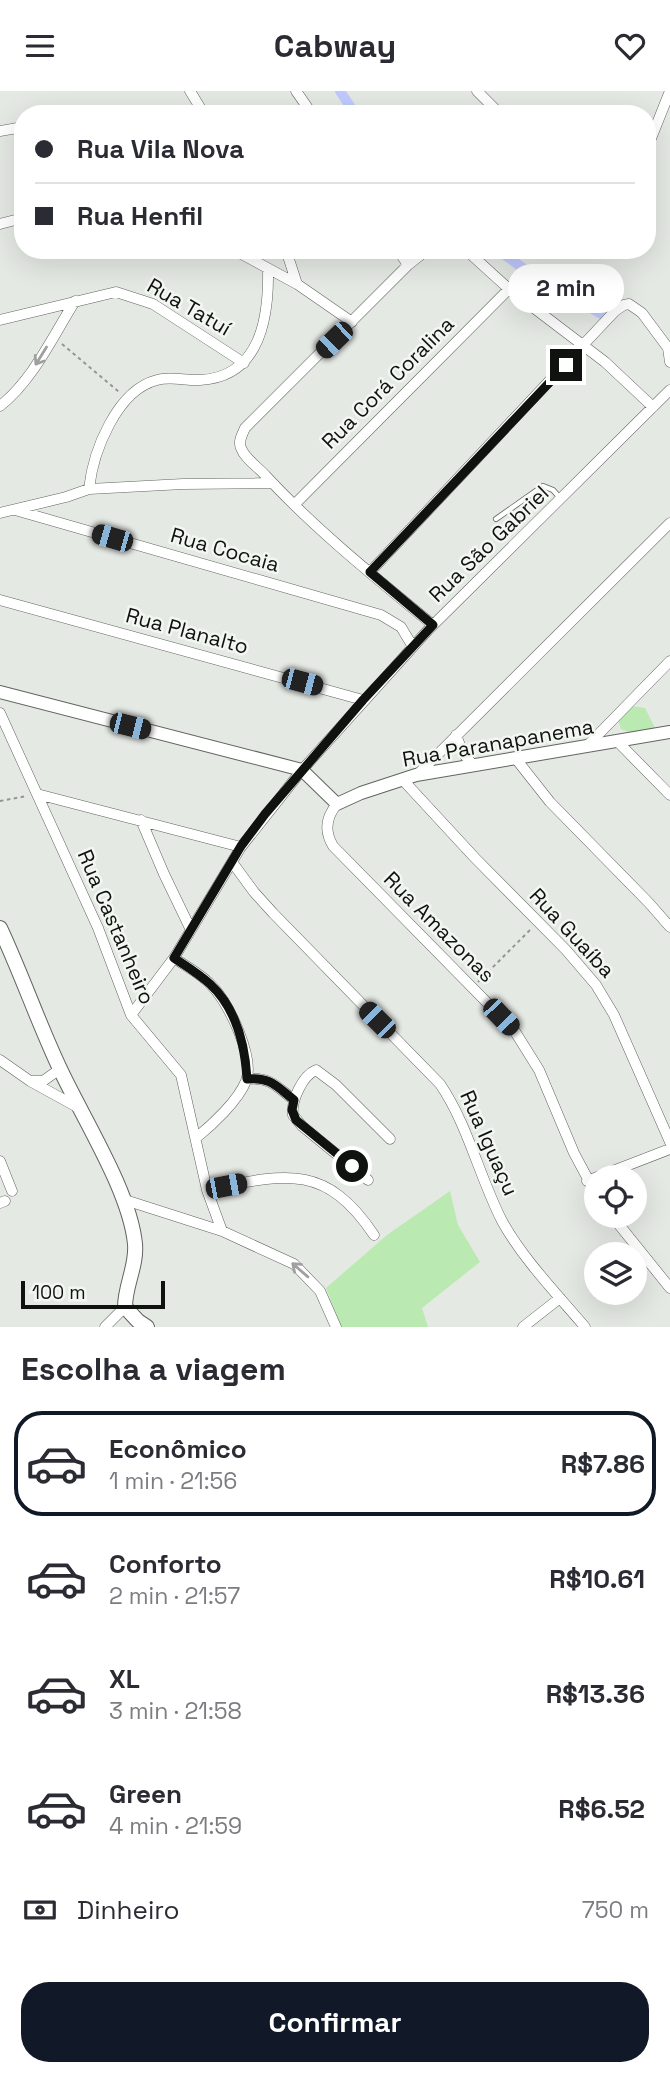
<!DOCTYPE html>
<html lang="pt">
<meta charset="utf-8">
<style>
:root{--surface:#fff;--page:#f2f2f3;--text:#2b2b33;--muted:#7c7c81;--line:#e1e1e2;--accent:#111827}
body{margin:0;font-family:"Space Grotesk",sans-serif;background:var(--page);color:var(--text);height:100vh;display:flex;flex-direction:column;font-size:26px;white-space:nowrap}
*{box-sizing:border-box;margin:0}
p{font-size:23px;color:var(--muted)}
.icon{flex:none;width:38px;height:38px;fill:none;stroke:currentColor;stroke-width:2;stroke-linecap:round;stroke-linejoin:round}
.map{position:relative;height:1236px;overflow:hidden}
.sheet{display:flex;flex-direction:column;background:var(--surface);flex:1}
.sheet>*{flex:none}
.guide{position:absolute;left:14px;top:14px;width:642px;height:154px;border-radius:28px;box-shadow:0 7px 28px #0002;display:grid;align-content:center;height:154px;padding:0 21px;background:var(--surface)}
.tools{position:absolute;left:584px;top:1074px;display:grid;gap:14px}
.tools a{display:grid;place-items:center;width:63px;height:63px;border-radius:50%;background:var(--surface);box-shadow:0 7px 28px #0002;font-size:35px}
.scale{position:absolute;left:21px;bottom:18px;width:144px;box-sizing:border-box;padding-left:7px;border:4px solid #101210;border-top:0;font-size:19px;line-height:24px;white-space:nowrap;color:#101210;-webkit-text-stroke:5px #f2f7f1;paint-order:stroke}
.end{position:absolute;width:32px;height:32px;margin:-16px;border:9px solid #101210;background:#fff;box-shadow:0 0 0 4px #fff}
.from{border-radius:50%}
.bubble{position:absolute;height:49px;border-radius:24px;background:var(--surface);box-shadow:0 7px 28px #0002;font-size:23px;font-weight:600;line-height:49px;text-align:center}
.car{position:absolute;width:21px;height:42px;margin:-21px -10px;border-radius:9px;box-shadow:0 0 5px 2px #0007;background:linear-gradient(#222 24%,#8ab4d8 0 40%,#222 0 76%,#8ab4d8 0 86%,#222 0)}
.guide b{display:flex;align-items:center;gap:24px;height:66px;font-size:26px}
.guide b+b{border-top:2px solid var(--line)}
.guide i{width:18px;height:18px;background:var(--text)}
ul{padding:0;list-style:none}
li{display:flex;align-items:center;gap:21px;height:105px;margin:0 14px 10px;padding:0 7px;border:4px solid transparent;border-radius:28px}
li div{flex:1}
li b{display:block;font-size:26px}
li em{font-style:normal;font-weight:600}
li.selected{border-color:var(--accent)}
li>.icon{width:63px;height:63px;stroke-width:1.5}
h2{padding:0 21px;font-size:32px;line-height:84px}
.pay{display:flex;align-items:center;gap:18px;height:77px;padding:0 21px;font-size:26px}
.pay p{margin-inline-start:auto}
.button{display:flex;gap:14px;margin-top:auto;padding:14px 21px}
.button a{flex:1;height:80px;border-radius:28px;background:var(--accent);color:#fff;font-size:28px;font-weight:600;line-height:80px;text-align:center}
header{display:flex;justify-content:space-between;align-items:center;height:91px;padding:0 21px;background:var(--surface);font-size:32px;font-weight:600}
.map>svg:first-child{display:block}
.green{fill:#bae9b1}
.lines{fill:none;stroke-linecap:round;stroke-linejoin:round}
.canal{stroke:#c1cafe;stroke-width:10}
.service-casing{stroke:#60645f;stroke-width:6}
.minor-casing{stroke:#60645f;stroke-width:11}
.tertiary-casing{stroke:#60645f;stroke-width:14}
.secondary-casing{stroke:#60645f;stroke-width:16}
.path{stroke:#939693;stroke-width:2;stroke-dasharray:3.5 3.5;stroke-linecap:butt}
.service{stroke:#fff;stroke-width:4.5}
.minor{stroke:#fff;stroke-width:10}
.tertiary{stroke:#fff;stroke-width:12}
.secondary{stroke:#fff;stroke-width:14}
.oneway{stroke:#9fa09f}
.route{stroke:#101210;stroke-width:9}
.labels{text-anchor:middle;stroke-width:5;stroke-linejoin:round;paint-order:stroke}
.street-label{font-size:21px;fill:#101210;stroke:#f2f7f1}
</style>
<header><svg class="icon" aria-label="menu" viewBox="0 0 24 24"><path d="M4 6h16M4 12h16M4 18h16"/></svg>Cabway<svg class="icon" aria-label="heart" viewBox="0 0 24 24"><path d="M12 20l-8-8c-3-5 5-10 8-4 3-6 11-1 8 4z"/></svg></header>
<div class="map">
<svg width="670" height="1236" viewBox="0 0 670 1236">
<rect width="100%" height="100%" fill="#e5e9e4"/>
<path class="green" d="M632,615L645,617L657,641L635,643L621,638L617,626Z
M450,1100L458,1134L480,1171L422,1217L428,1236H341L326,1197L387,1144Z"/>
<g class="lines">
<path class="canal" d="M340,0L355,23
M498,159L534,185L603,224"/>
<g class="service-casing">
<path id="service" d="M496,428L543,395L553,399L561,408"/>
</g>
<g class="minor-casing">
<path id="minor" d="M190,0L204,23
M296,0L312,23
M477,0L500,23
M80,23L120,20L142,23
M0,40L23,36
M648,55L670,0
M0,133L23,127
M234,159L297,193
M286,159L297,193L352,231
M398,159L408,174
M427,159L408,174L245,337C242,344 238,350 241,357C245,368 258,376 266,385C316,439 376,487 433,534
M466,159L509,198L605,271L653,316
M0,229L116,201L153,213L244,272
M0,315C33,289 53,245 75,210
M89,398C93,360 117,299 157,289C171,285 186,290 200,289C261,286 269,226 268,178
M295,413L509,198
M15,419L381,524L401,536L413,556
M0,422L66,406L89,398L183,393L272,392
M370,481L615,220L624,214L629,213L642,222L668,257L670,271
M0,509L363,609
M0,622L98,837L131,924L181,984L207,1099L222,1140
M456,644L463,662L472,673
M618,651L670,704
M587,655L670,570
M516,668L550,711L649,812L670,836
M417,684L670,432
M402,688L475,767L566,859L596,894L614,924L670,1051
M37,703L241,756
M337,713C326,726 324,740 333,755L514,939L539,979L574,1062L597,1105
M141,729L164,783L191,839
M232,771L254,801L273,822L440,993C468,1034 479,1085 502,1130C523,1168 557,1203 585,1236
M174,867C187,876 203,884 213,896C229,913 255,967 246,990C238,1010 212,1034 196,1047
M131,924L174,867L241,756L302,679L429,538L670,299
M0,969L30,990L79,1017
M247,988C271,986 276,995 294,1009
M30,990H43L60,978
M0,1070L12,1100
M368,1089L302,1035L293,1024C291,1010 302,985 316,979L336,994L390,1048
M587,1090L670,1058
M207,1099C284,1083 325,1071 374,1144
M122,1108L222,1140L294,1173L320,1200L336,1236
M0,1112L5,1110
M612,1125L670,1197
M105,1236L125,1216
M523,1236L560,1207"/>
</g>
<g class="tertiary-casing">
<path id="tertiary" d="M0,601L302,679L337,713L361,702L416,684L670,641"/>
</g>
<g class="secondary-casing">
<path id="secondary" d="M0,837C22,884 39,934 61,980C84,1029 130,1101 135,1153C137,1175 125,1194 125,1216L138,1230L147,1236"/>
</g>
<path class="path" d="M62,253L119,301
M0,710L27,705
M478,891L531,838"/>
<use href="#service" class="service"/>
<use href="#minor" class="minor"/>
<use href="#tertiary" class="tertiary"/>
<use href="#secondary" class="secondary"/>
</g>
<defs><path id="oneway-shaft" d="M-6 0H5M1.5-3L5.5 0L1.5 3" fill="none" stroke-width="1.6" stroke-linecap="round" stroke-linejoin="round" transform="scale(1.75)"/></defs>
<g class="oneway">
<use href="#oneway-shaft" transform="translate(41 265) rotate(122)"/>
<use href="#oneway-shaft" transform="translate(300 1179) rotate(-139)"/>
</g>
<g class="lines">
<path class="route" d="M352,1075L296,1029L292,1019L294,1009C276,995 271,986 247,988C245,954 236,917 210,893C199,883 186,875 174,867L241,755L265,723L363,609L433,534L370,481L566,274"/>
</g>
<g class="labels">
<g class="street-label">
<text transform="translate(189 216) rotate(30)" y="7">Rua Tatuí</text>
<text transform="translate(388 292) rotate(-45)" y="7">Rua Corá Coralina</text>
<text transform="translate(489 453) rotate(-44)" y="7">Rua São Gabriel</text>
<text transform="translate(225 459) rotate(16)" y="7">Rua Cocaia</text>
<text transform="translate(187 540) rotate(15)" y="7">Rua Planalto</text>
<text transform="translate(498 652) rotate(-10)" y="7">Rua Paranapanema</text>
<text transform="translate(116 836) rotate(67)" y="7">Rua Castanheiro</text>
<text transform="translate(439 836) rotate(45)" y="7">Rua Amazonas</text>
<text transform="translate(572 842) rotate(47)" y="7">Rua Guaíba</text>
<text transform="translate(489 1052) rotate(66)" y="7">Rua Iguaçu</text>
</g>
</g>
</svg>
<div class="tools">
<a><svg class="icon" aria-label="locate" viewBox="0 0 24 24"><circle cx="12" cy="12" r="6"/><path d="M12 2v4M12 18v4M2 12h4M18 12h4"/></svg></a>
<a><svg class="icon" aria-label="layers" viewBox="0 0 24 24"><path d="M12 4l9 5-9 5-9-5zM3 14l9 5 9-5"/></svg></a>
</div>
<div class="scale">100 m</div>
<i class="end from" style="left:352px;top:1075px"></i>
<i class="end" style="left:566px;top:274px"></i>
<div class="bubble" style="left:508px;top:173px;width:116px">2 min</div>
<i class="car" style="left:334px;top:249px;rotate:226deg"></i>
<i class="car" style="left:112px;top:447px;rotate:286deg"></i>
<i class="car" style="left:302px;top:591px;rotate:105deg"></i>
<i class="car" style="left:130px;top:635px;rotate:104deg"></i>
<i class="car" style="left:501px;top:926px;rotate:136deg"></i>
<i class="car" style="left:377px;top:929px;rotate:315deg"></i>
<i class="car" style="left:226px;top:1095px;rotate:79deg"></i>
<div class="guide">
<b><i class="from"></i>Rua Vila Nova</b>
<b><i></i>Rua Henfil</b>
</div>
</div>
<section class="sheet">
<h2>Escolha a viagem</h2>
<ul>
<li class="selected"><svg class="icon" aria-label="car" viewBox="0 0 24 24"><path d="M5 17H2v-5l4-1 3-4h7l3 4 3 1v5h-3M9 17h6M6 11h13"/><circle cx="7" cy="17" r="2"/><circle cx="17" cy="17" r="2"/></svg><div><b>Econômico</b><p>1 min · 21:56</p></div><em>R$7.86</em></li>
<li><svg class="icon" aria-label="car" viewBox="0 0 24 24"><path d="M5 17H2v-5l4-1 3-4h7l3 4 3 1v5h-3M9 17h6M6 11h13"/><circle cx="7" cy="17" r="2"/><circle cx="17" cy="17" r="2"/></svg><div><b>Conforto</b><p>2 min · 21:57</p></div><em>R$10.61</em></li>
<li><svg class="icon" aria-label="car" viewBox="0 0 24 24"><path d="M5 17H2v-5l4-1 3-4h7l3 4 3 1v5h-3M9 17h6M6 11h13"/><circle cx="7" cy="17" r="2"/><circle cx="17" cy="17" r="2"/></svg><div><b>XL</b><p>3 min · 21:58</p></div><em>R$13.36</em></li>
<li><svg class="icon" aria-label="car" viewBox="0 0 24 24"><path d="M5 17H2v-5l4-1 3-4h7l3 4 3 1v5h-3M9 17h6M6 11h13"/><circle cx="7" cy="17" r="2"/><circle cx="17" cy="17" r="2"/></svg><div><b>Green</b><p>4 min · 21:59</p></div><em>R$6.52</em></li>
</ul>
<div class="pay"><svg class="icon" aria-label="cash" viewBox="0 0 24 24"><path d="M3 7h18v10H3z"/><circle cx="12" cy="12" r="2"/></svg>Dinheiro<p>750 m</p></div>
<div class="button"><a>Confirmar</a></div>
</section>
